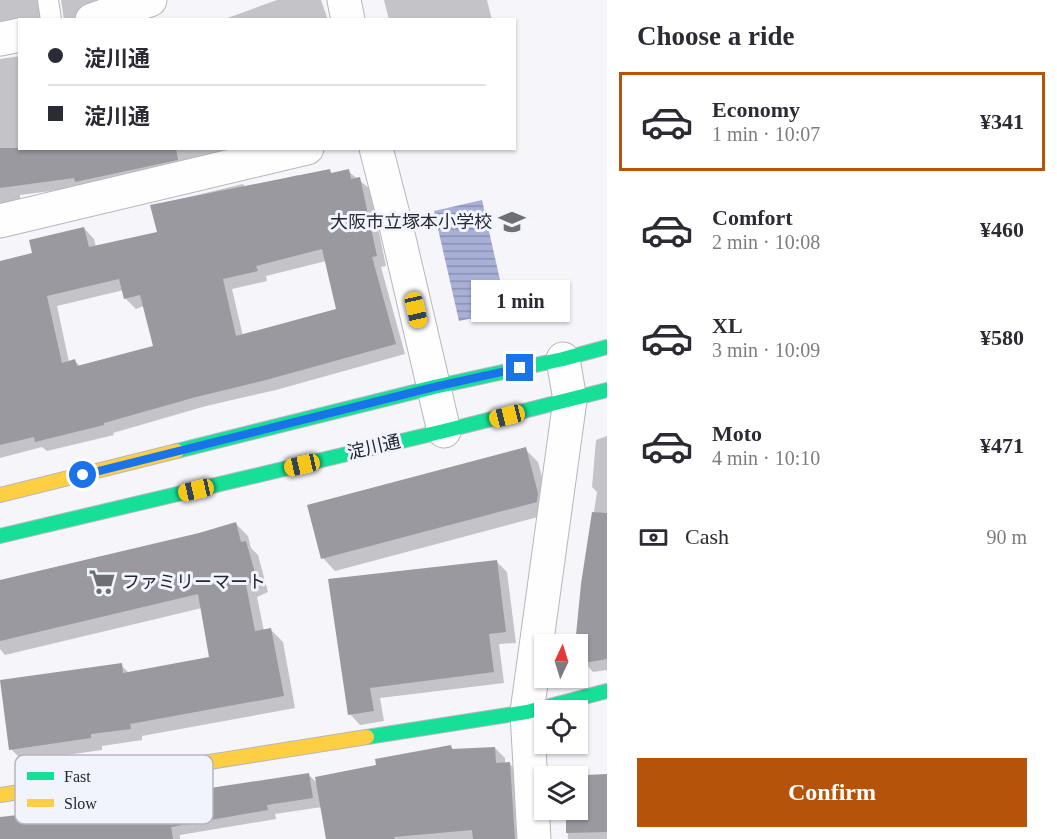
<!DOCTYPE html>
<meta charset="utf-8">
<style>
:root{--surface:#fff;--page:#f7f7f7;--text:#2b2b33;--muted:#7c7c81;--line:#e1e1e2;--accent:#b45309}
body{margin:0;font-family:"Times New Roman","Noto Sans JP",serif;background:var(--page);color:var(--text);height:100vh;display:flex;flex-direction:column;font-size:22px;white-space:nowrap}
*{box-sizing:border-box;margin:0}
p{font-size:20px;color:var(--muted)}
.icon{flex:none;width:33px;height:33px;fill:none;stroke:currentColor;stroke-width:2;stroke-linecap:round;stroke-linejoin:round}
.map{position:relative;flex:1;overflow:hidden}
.details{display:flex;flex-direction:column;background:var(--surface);width:450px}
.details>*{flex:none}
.top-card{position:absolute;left:18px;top:18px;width:498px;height:132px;border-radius:0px;box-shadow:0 2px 4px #0004;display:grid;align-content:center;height:132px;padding:0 30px;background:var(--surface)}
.needle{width:39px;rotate:4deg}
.controls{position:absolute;left:534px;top:634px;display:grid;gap:12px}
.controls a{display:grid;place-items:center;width:54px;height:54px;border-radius:0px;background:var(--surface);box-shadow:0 2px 4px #0004;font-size:30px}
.end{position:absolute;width:27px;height:27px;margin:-14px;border:8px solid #1a73e8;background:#fff;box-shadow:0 0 0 3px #fff}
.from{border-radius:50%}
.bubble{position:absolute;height:42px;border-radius:0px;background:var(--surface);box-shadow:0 2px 4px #0004;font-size:20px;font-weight:700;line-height:42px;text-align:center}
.car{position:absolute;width:18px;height:36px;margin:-18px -9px;border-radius:8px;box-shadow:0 0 4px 2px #0007;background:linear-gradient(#f5c518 24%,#345 0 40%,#f5c518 0 76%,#345 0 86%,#f5c518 0)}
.top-card b{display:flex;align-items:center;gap:21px;height:57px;font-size:22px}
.top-card b+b{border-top:2px solid var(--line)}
.top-card i{width:15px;height:15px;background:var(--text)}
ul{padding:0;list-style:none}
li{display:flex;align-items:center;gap:18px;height:99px;margin:0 12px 9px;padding:0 18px;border:3px solid transparent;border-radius:0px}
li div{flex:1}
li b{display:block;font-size:22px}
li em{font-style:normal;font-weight:700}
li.active{border-color:var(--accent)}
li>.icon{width:54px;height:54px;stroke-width:1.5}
h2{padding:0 30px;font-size:27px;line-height:72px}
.pay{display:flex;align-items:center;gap:15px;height:66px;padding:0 30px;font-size:22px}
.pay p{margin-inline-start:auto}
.button{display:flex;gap:12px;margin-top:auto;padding:12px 30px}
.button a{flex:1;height:69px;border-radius:0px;background:var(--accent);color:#fff;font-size:24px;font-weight:700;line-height:69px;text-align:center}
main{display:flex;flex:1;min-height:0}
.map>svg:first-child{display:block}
.water{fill:url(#water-rules)}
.shadow{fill:#0003;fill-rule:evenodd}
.building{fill:#99999f;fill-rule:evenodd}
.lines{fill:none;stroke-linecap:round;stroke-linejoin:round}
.lane-casing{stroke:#b6b7bd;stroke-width:22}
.street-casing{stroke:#b6b7bd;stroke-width:35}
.fast-casing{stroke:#b6b7bd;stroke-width:16}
.slow-casing{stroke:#b6b7bd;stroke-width:16}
.lane{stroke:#fefefe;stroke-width:20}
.street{stroke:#fefefe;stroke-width:33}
.fast{stroke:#16e098;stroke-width:14}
.slow{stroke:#ffcf43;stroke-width:14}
.route{stroke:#1a73e8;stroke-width:8}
.labels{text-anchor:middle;stroke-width:6;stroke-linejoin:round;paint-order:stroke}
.poi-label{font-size:18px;fill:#25272e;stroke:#f2f4fd;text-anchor:end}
.street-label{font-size:18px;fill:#25272e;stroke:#f2f4fd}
.key{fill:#f2f4fd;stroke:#b4b6bf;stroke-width:1.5}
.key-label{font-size:16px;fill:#25272e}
</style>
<main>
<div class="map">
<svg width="607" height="839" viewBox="0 0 607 839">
<defs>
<pattern id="water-rules" width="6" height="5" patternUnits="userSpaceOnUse" patternTransform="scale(1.5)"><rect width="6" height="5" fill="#a8b0d8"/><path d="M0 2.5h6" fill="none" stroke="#898fb0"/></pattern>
</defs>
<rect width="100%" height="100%" fill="#f5f5fa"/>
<path class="water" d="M482,200L507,311L459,321L434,211Z"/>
<path class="shadow" d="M0,0H49L46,20H20L0,32Z
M61,0H127L85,20H64Z
M277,0H321L328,20H222Z
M384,0H487L492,20H389Z
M20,56V148H240L81,187L20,195V204L0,209V59Z
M329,171L333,174L348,171L370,189L386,266L381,267L405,354L276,390L206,406L113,433L114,435L47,451L42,447L0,458V263L34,254L84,228L94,239L96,247L159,234L151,206L243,184L246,188L298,175L299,176ZM326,261L338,310L243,336L232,289L267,281L266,276ZM124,290L125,298L136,309L144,306L155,347L81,367L75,361L69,362L57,306Z
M607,436V670L593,672L584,662L577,645L583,584L597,492L592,487L596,440Z
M525,449L538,462L550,507L549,514L335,571L323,558Z
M236,524L248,536L251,548L258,555L268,592L257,597L264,631L271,630L283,642L295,708L142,736V740L102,746V750L23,761L11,749L121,665L129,673L211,658L202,608L5,655L0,649V582L200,534Z
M496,561L507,572L516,643L499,644L504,683L380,698L384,721L360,725L350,714L330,581Z
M451,747L454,750L495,748L505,758V764H510L520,774L523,839H328L322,807L275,814L276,819L180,835V839H6L73,810L309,775L318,784Z
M578,777H607V839H568L567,810H578Z"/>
<path class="building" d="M0,148H176L178,160L75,182L74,178L0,188Z
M330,169L331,173L349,169L351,179L360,177L377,256L372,257L396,344L266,380L196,397L104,423V425L35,442L34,437L0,445V261L32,253L29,240L84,227L89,247L157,232L150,205ZM322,249L336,309L236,336L223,279L258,271L256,266ZM119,279L124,299L140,295L153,346L77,366L75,359L62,363L47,296Z
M526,447L538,493L537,502L321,559L307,505Z
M592,512L607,513V659L578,664V645H575L581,584Z
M236,522L241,542L246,541L257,580L246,585L255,631L271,628L284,696L130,724L131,729L91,734V738L9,750L0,680L122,663L123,673L209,657L198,594L0,641V580L199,533Z
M497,560L506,632L489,634L494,672L370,688L374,711L348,715L328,579Z
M451,745L452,749L495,747L496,763L510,762L515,839H473L472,830L394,837L395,839H326L315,777L376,765L375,759Z
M309,773L313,798L267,805L268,810L171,827L173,839H0V817L73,809Z
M607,774V832L566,833V810H578V777L565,776Z"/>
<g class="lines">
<g class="lane-casing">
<path id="lane" d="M48,0L51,20"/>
</g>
<g class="street-casing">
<path id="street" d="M344,0L348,20
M92,20L150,0
M0,39L20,35
M376,148L397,230L444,431
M0,221L307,148
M534,839L527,712L570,400L563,359"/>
</g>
<g class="fast-casing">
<path id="fast" d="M177,451L434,387L563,359L607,347
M0,536L444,431L607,390
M367,737L527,712L607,691"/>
</g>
<g class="slow-casing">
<path id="slow" d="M0,495L177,451
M0,795L367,737"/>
</g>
<use href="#lane" class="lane"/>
<use href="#street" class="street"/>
<use href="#fast" class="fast"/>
<use href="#slow" class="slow"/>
</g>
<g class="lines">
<path class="route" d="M83,475L434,387L520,368"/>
</g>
<defs>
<g id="school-bare" transform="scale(2.07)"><path d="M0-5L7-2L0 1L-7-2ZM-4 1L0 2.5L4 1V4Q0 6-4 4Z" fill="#6e6f75" stroke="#f2f4fd" stroke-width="2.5" paint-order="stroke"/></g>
<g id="supermarket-bare" transform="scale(2.07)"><path d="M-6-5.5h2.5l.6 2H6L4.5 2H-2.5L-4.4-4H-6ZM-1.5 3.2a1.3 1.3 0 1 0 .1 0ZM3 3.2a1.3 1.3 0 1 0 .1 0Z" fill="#6e6f75" stroke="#f2f4fd" stroke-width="2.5" paint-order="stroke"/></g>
</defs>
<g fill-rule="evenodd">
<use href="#school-bare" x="512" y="222"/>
<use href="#supermarket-bare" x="102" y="582"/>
</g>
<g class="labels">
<g class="poi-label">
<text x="492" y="228">大阪市立塚本小学校</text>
<text x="122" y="588" text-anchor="start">ファミリーマート</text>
</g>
<g class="street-label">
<text transform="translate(374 447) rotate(-13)" y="6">淀川通</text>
</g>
</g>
<rect x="15" y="755" width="198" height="69" rx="9" class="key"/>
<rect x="27" y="772" width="27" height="8" fill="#16e098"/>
<rect x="27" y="799" width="27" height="8" fill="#ffcf43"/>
<g class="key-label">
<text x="64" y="782">Fast</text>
<text x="64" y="809">Slow</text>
</g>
</svg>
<div class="controls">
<a><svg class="needle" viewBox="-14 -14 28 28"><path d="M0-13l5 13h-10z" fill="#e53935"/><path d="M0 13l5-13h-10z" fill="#7c7c81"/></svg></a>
<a><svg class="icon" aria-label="locate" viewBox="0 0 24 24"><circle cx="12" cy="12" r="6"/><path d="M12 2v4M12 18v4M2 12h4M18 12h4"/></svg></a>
<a><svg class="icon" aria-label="layers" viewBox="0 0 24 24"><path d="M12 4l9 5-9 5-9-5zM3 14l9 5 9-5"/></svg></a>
</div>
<i class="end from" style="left:83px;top:475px"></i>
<i class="end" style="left:520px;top:368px"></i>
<div class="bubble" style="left:471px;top:280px;width:99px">1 min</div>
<i class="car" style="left:416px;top:310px;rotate:167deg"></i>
<i class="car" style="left:507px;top:416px;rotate:256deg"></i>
<i class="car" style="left:302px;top:465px;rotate:257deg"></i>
<i class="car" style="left:196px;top:490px;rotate:257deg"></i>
<div class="top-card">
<b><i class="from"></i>淀川通</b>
<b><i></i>淀川通</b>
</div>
</div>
<section class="details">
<h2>Choose a ride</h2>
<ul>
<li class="active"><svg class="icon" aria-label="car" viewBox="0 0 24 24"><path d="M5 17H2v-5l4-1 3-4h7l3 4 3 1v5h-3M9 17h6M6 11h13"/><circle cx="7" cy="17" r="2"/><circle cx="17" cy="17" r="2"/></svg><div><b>Economy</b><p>1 min · 10:07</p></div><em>¥341</em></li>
<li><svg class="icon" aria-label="car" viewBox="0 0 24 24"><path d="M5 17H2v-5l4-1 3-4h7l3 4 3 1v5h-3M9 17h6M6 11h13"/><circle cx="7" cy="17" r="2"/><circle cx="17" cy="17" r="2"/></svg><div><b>Comfort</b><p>2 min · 10:08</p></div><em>¥460</em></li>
<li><svg class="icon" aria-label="car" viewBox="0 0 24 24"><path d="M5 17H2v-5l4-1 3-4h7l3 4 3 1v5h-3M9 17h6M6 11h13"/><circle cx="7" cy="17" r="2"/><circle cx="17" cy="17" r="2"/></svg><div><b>XL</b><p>3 min · 10:09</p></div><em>¥580</em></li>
<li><svg class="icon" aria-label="car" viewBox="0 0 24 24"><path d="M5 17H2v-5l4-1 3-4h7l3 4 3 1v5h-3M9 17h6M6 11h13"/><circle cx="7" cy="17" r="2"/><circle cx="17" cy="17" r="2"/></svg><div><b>Moto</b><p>4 min · 10:10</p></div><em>¥471</em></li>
</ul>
<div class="pay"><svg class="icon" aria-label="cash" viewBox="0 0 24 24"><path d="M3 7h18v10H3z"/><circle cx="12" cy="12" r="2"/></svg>Cash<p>90 m</p></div>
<div class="button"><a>Confirm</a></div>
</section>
</main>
